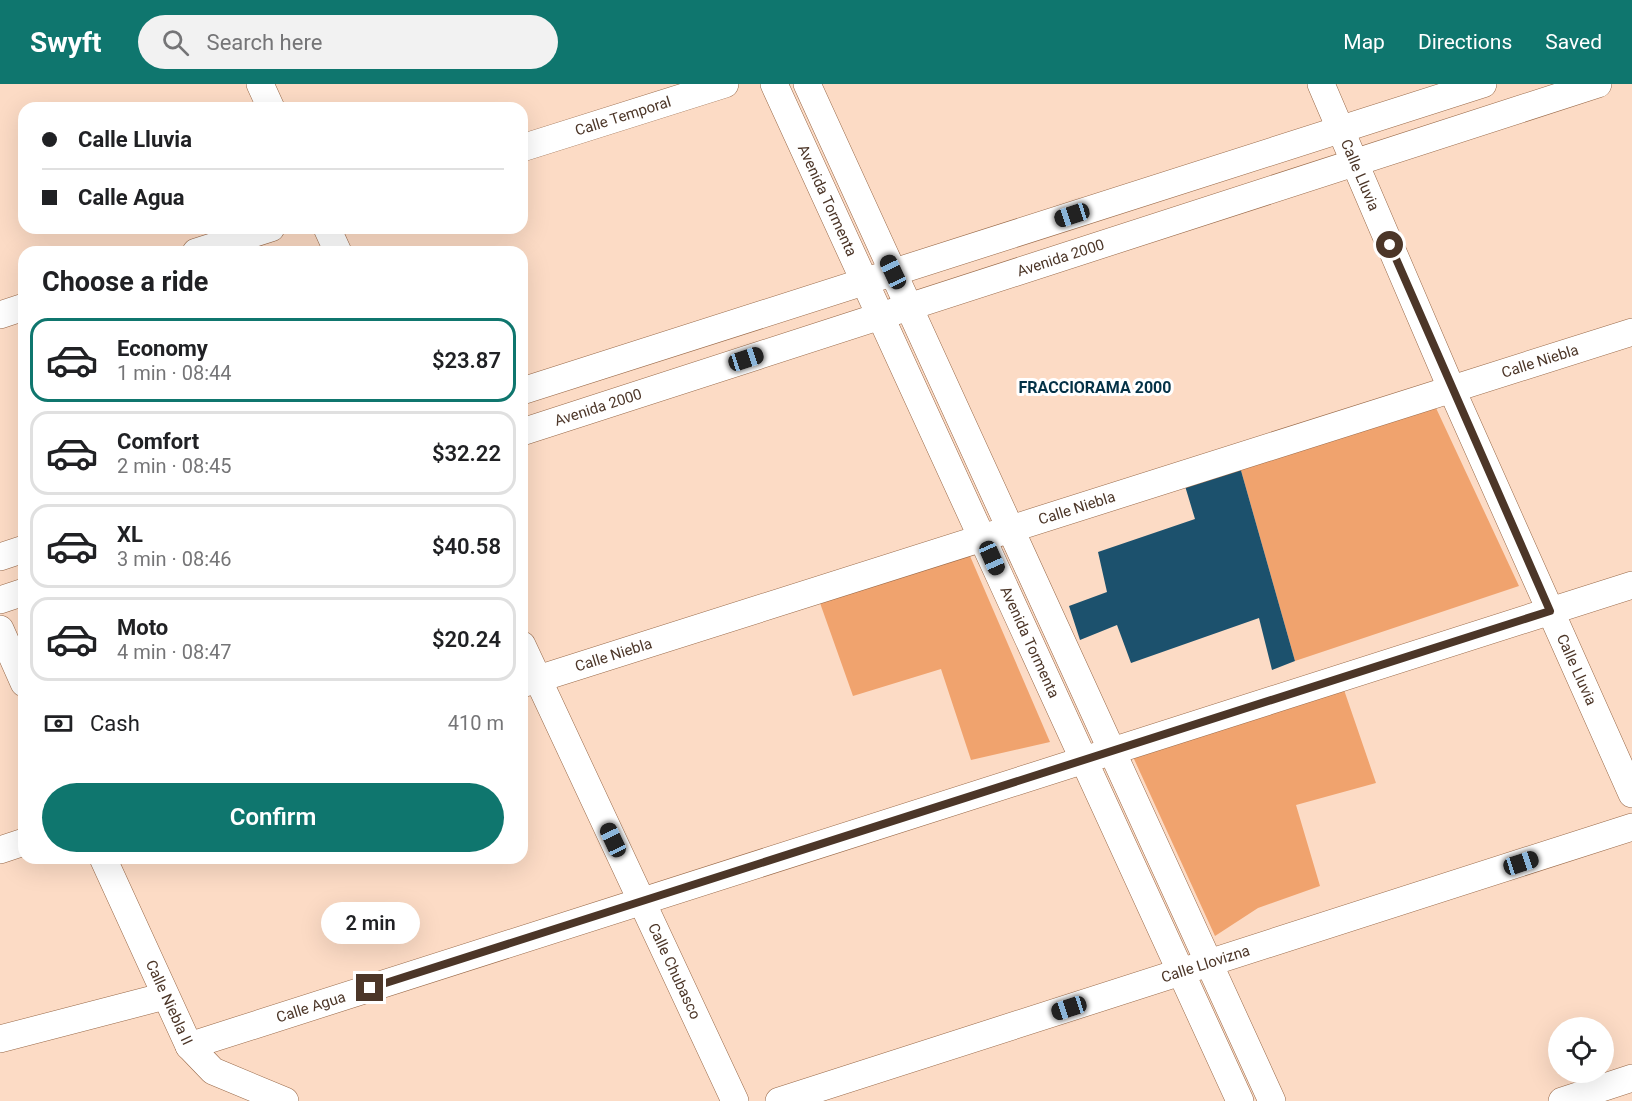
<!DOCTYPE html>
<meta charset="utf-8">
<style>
:root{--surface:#fff;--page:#f2f2f2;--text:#202124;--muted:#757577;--line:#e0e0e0;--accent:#0f766e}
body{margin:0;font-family:Roboto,sans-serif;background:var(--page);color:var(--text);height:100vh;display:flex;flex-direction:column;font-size:22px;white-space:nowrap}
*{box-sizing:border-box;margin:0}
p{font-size:20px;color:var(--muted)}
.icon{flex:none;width:33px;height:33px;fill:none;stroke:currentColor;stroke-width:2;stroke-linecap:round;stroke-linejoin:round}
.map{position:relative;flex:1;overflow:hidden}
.drawer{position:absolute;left:18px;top:162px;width:510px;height:618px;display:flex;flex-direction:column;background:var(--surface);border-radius:18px;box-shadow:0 6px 24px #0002}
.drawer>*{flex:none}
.top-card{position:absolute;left:18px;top:18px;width:510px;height:132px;border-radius:18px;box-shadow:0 6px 24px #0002;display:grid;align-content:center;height:132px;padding:0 24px;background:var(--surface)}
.fabs{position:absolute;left:1548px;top:933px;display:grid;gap:12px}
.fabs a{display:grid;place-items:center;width:66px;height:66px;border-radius:50%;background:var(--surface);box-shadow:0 6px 24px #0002;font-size:30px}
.end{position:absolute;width:27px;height:27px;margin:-14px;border:8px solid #4c3628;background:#fff;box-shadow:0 0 0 3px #fff}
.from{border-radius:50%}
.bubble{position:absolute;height:42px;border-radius:21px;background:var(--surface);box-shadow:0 6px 24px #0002;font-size:20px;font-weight:600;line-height:42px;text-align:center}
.car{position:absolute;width:18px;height:36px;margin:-18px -9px;border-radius:8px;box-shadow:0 0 4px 2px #0007;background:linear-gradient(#222 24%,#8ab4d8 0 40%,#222 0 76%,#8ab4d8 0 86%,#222 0)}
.top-card b{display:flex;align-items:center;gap:21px;height:57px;font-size:22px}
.top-card b+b{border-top:2px solid var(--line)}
.top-card i{width:15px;height:15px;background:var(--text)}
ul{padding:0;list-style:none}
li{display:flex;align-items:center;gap:18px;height:84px;margin:0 12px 9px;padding:0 12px;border:3px solid var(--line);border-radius:18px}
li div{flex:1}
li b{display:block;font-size:22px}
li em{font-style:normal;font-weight:600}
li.selected{border-color:var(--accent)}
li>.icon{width:54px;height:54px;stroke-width:1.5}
h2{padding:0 24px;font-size:27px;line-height:72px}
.pay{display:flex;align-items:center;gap:15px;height:66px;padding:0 24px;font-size:22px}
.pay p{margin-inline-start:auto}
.action{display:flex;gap:12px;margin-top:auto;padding:12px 24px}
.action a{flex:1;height:69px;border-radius:36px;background:var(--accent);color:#fff;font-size:24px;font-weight:600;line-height:69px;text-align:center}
header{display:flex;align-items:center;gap:36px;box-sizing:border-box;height:84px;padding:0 30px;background:var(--accent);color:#fff}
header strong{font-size:28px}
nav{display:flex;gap:33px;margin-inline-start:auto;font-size:21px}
.search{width:420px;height:54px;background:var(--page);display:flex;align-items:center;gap:15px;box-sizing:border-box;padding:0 21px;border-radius:33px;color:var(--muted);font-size:22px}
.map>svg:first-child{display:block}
.green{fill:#f0a36e}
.building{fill:#1c516d}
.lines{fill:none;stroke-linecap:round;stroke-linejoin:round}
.minor-casing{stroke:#986847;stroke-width:28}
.minor{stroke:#fff;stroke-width:27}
.route{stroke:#4c3628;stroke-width:8}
.labels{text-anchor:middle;stroke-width:6;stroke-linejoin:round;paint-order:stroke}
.street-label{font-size:15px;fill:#4c3628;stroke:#fff}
.neighbourhood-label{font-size:16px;font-weight:bold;fill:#043247;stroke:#fff}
</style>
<header>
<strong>Swyft</strong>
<div class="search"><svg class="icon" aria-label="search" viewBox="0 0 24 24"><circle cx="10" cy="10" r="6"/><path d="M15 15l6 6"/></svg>Search here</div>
<nav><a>Map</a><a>Directions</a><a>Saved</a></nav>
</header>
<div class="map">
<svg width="1632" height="1017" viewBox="0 0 1632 1017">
<rect width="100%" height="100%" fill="#fcdbc5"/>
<path class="green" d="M1436,324L1519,502L1295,577L1240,383Z
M970,472L1050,658L971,676L941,585L853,612L820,519Z
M1342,600L1376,699L1296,721L1320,802L1258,824L1215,852L1129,664Z"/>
<path class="building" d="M1240,383L1295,577L1272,586L1259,534L1131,579L1117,541L1080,556L1069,522L1107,508L1098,468L1195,435L1185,402Z"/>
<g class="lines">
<g class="minor-casing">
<g id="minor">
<path d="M260,0L271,24"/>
<path id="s1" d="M774,0L1240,1017"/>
<path d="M807,0L1272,1017"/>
<path id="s2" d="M1321,0L1452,306L1632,710"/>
<path id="s3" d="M522,64L725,0"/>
<path d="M327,144L338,168"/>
<path d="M196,168L271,144"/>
<path d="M0,231L24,223"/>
<path d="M522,307L1483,0"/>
<path id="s4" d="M522,348L1598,0"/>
<path d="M0,473L24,465"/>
<path d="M0,516L24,508"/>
<path d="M0,545L24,599"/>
<path id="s5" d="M522,561L735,1017"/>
<path id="s6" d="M522,600L1632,248"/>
<path d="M0,766L24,758"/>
<path id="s7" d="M103,774L189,962L213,987L285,1017"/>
<path d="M0,955L165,912"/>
<path id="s8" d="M189,962L1632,501"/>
<path id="s9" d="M779,1017L1632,743"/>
<path d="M1562,1017L1632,994"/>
</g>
</g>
<use href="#minor" class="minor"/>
</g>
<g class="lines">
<path class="route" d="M370,904L1550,527L1390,161"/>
</g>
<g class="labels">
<g class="street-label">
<text dy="5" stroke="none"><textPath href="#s3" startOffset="106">Calle Temporal</textPath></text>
<text dy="5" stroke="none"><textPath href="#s2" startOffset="99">Calle Lluvia</textPath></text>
<text dy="5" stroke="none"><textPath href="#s1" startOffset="128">Avenida Tormenta</textPath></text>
<text dy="5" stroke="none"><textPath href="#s4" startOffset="566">Avenida 2000</textPath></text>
<text dy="5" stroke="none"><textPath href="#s6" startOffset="1068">Calle Niebla</textPath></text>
<text dy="5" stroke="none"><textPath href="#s4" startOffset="80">Avenida 2000</textPath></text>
<text dy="5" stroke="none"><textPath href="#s6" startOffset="582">Calle Niebla</textPath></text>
<text dy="5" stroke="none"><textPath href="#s1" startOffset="614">Avenida Tormenta</textPath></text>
<text dy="5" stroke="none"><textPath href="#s6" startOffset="96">Calle Niebla</textPath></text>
<text dy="5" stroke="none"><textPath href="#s2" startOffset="639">Calle Lluvia</textPath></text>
<text dy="5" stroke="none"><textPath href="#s9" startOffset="448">Calle Llovizna</textPath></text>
<text dy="5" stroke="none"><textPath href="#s5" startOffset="360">Calle Chubasco</textPath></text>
<text dy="5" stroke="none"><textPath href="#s7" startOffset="159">Calle Niebla II</textPath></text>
<text dy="5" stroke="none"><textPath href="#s8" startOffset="128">Calle Agua</textPath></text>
</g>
<g class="neighbourhood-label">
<text x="1095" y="309">FRACCIORAMA 2000</text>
</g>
</g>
</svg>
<div class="fabs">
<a><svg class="icon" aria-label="locate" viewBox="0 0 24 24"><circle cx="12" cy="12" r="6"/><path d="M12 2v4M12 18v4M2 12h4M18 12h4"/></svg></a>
</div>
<i class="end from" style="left:1390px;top:161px"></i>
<i class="end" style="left:370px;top:904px"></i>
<div class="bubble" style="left:321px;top:818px;width:99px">2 min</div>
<i class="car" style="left:1072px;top:131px;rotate:252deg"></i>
<i class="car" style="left:893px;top:188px;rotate:335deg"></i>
<i class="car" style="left:746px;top:275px;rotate:72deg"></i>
<i class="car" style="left:992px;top:474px;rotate:156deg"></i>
<i class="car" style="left:613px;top:756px;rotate:335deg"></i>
<i class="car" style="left:1521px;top:779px;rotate:72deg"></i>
<i class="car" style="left:1069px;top:924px;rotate:252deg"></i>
<div class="top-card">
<b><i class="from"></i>Calle Lluvia</b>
<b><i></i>Calle Agua</b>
</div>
<section class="drawer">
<h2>Choose a ride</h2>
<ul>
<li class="selected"><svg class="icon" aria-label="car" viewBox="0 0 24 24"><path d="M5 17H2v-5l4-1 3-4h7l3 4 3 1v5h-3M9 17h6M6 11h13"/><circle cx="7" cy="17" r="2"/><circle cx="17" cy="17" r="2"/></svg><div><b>Economy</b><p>1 min · 08:44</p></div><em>$23.87</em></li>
<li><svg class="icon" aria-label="car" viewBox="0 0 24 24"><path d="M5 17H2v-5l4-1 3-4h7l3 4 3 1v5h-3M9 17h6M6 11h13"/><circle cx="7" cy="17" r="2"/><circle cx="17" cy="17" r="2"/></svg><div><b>Comfort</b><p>2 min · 08:45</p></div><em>$32.22</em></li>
<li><svg class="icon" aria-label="car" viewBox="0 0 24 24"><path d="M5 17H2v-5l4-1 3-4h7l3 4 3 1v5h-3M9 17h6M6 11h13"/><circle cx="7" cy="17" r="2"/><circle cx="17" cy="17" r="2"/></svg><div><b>XL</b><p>3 min · 08:46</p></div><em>$40.58</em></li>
<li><svg class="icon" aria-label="car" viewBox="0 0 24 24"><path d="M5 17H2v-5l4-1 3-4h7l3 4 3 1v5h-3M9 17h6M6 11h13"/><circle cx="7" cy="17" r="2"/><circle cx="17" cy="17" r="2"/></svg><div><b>Moto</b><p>4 min · 08:47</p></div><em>$20.24</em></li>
</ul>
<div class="pay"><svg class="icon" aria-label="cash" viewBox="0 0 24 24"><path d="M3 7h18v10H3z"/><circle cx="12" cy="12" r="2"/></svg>Cash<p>410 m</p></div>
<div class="action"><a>Confirm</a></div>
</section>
</div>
